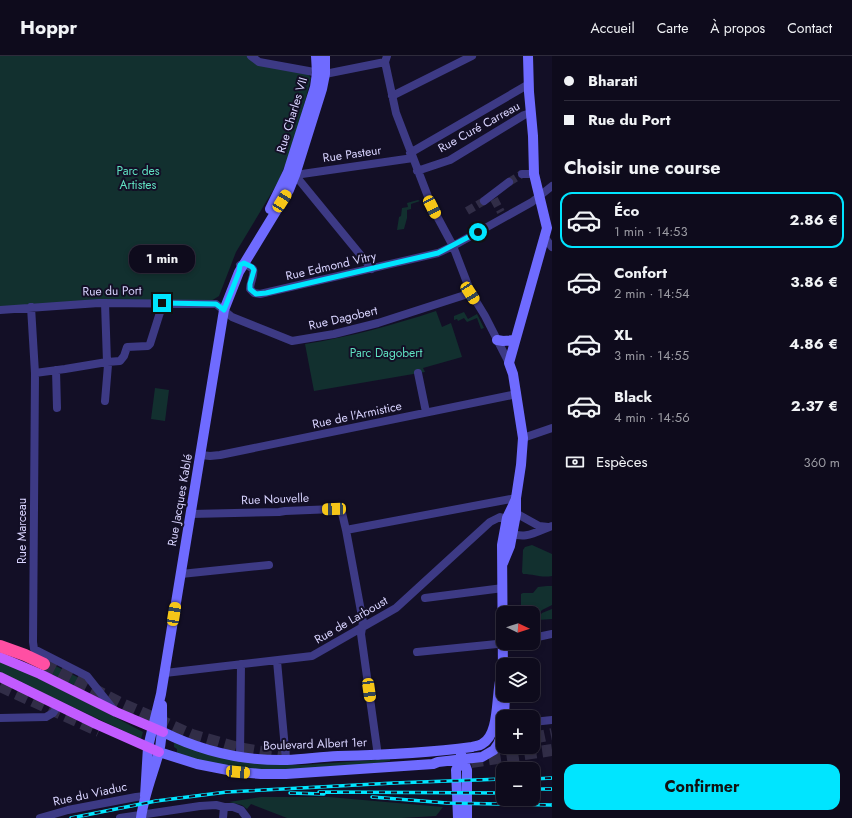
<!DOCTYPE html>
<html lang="fr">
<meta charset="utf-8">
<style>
:root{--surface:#0e0b1c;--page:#171425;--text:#f1f3f6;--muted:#9b9ba3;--line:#2e2b3b;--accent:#00e5ff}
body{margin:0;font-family:Jost,sans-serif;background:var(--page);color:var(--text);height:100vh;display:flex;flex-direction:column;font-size:15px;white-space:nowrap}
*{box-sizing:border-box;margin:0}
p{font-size:13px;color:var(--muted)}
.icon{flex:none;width:22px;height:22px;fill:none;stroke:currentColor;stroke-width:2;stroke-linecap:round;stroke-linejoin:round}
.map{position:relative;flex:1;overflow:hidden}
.drawer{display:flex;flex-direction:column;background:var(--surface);width:300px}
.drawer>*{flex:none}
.top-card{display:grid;align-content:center;height:88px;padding:0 12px;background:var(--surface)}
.needle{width:26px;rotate:94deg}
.fabs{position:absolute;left:496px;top:550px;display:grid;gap:8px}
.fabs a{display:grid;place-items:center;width:44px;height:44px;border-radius:8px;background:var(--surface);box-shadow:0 2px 6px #0003,0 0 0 1px var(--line);font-size:20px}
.end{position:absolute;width:18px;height:18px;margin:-9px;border:5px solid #00e5ff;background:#111;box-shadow:0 0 0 2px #111}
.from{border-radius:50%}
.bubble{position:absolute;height:28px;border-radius:12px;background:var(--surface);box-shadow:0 2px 6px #0003,0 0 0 1px var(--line);font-size:13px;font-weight:700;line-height:28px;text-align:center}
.car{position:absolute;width:12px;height:24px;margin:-12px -6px;border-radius:5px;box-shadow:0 0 3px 1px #0007;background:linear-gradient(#f5c518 24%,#345 0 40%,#f5c518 0 76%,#345 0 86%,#f5c518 0)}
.top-card b{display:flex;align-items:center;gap:14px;height:38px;font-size:15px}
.top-card b+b{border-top:1px solid var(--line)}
.top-card i{width:10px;height:10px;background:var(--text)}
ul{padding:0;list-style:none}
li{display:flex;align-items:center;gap:12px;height:56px;margin:0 8px 6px;padding:0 4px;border:2px solid transparent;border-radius:12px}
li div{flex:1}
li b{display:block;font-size:15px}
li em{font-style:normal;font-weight:700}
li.active{border-color:var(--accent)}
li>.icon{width:36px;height:36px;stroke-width:1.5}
h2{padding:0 12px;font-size:18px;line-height:48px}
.pay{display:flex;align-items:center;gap:10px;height:44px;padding:0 12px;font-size:15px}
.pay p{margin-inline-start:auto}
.cta{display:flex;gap:8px;margin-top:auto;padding:8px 12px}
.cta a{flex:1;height:46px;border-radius:12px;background:var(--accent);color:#111;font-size:16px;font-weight:700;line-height:46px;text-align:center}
header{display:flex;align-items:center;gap:24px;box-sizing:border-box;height:56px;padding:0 20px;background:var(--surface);border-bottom:1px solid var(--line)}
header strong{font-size:19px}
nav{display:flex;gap:22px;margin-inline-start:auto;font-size:14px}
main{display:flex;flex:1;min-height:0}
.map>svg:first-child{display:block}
.green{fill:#12302f}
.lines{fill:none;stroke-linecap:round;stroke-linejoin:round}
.street-tunnel{stroke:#312d47;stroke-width:8;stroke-dasharray:8 4;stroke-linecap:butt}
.highway-tunnel{stroke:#312d47;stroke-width:12;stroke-dasharray:12 6;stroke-linecap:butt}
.street{stroke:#3d3a85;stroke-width:8}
.secondary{stroke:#6f6bff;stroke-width:10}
.primary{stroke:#c25bff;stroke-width:10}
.highway{stroke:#ff4fa3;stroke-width:12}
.rail-casing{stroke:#00e5ff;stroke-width:3.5}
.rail{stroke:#130f26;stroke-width:2;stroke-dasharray:6;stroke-linecap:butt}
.route{stroke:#00e5ff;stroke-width:5}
.labels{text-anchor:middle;stroke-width:4;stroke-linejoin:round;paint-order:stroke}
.street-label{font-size:12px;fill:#d9d4ff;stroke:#130f26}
.park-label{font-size:12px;fill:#5fe0c0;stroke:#130f26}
</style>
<header>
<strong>Hoppr</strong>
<nav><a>Accueil</a><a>Carte</a><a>À propos</a><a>Contact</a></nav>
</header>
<main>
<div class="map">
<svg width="552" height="762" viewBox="0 0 552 762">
<rect width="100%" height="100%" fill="#130f26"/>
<path class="green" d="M0,0H247L259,8L307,17L311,22L295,85L278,126L236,196L219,240L211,245L0,251Z
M418,144L420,145L411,148V153L407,154V162L404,173L397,174L399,161L401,160L402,152L408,151L407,147Z
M436,255L442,271L451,267L462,301L423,312L425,316L314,335L305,288C350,281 393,269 436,255Z
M464,256L468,263L477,258L484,272L481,273L477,262L467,266L464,262L458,265L457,263L454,264V260Z
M155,332L169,334L165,365L151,363Z
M532,489L552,498V520C541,522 534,518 523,518L522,516L523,494L525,491Z
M547,530H552V549L542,554L533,564V557H521V538L523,537H533L538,531Z
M552,553V563L538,564L537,563L542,557Z
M46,605L83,624L78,631L42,614Z
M0,606L8,608L73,639L143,676L141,683L0,617Z
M174,686L286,709H303L390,703V705C343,713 296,716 249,713C225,711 201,704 177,698V693L174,691Z
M261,741H329L443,751L436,760L402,762H287L251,748L247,753L242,749L229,746Z"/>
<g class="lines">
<path class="street-tunnel" d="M509,126L522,118
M494,143L501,156
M467,155L484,145"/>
<path class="highway-tunnel" d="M44,608L120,647L192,679L238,692L293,701
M0,630L99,675
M533,682L552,678
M471,706L552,694"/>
<path class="street" d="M251,0L259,6L325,18L385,6
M387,0L385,6L396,57L427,138L432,151L453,190L471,237L485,260L509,307
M392,40L472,0
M410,97L529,28
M417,115L450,104L524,59L531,57
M291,117L295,119L413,102
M522,118H534
M295,119L372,213
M484,145L509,126
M545,182L552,191
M240,209L244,207L253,213C255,219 250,226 250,233L254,237L260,238L438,197L453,190L532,146L552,130
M31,251L35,317L33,586L34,593L87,620L114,654
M0,254L99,247L216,248L232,261L292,285L334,278L378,267L471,237
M56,314L57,352
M35,317L65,313L107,306L120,305L124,300L127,291L148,290L150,288L163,247
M418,317L426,356
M105,345L108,309L107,306L105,247
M523,382L552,372
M201,399L210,400L220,399L517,338
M512,455L539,470L548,471
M191,458L279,456L285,455L334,453L342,457L346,474
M507,475C524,485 536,476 552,470
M181,518L269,509
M425,542L503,532
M533,582L552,578
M417,596L507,587
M277,605L286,704
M165,617L312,600L396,552L490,466L500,461L511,464
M0,662L46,661L53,657L58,650
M533,666L552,664
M378,700L361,578L363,566L346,474L516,442
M240,702L241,608
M40,762L68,754L136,741L145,740
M120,762L200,750L216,749L224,751H233L241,754L247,762
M223,762L224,751"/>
<path class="secondary" d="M270,153L288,116L315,31L317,17L316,0
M497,284L503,285L515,284
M503,507L510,490L516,458V442L521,409L523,382L513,318L509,307L547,172L534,118L533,80L529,36L528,0
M503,620L502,489L507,462L515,445
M504,661L505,639
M163,676C201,695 243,705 287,704C304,703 321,701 338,700C383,699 428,697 472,691C475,690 479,690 482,688C501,678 495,636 502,617
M159,696L197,708L238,716L261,718H286L433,708L438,706L482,701L494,694L498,688L502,678L503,671
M461,698L467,714V762
M145,740L148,691L161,638L224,254L239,216L289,134L295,119L322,33L325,18V0
M141,762C144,739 153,718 159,696C163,680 162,665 162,649
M458,762L456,714L462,703"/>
<path class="primary" d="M0,601L40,618L116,656L163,676
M0,621L96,668L159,696"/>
<path class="highway" d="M0,590L25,599L44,608"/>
<g class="rail-casing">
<path id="rail" d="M533,723L552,722
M533,733H552
M319,736L503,737
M290,737L324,738
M372,741L447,747L552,749
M71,762L156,745L227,736L394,727L503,723"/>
</g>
<use href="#rail" class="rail"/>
</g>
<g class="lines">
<path class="route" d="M162,247L216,248L224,254L239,216L240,209L244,207L252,211L254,214L250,228V233L256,238L266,237L438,197L478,176"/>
</g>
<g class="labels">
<g class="street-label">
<text transform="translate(292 59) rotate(-73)" y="4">Rue Charles VII</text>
<text transform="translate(479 71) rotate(-29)" y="4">Rue Curé Carreau</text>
<text transform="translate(352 98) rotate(-8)" y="4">Rue Pasteur</text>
<text transform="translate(331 210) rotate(-13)" y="4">Rue Edmond Vitry</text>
<text transform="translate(112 235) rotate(-1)" y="4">Rue du Port</text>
<text transform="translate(343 262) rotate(-13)" y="4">Rue Dagobert</text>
<text transform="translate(357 359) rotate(-12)" y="4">Rue de l'Armistice</text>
<text transform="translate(275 443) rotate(-2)" y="4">Rue Nouvelle</text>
<text transform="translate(180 444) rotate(-80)" y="4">Rue Jacques Kablé</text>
<text transform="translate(22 475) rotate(-90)" y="4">Rue Marceau</text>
<text transform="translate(351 564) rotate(-30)" y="4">Rue de Larboust</text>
<text transform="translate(315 688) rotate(-2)" y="4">Boulevard Albert 1er</text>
<text transform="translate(90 738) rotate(-12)" y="4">Rue du Viaduc</text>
</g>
<g class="park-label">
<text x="138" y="119">Parc des<tspan x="138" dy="14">Artistes</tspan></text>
<text x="386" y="301">Parc Dagobert</text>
</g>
</g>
</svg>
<div class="fabs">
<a><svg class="needle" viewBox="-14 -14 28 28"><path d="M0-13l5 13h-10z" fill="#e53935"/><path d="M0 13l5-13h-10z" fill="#9b9ba3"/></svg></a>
<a><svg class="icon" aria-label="layers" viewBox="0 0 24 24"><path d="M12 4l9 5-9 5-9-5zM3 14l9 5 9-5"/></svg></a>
<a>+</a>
<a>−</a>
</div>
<i class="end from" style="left:478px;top:176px"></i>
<i class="end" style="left:162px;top:247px"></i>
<div class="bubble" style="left:129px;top:189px;width:66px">1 min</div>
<i class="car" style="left:282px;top:145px;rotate:32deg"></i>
<i class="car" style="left:432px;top:151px;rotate:153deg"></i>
<i class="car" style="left:470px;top:237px;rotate:147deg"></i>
<i class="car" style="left:334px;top:453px;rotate:268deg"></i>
<i class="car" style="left:174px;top:558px;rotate:9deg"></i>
<i class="car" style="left:369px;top:634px;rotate:172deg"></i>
<i class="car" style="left:238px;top:716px;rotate:95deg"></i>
</div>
<section class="drawer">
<div class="top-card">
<b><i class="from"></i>Bharati</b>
<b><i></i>Rue du Port</b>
</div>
<h2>Choisir une course</h2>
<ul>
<li class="active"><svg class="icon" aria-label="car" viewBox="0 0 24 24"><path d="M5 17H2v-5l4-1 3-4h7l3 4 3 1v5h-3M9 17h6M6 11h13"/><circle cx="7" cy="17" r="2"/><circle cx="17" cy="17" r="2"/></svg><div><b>Éco</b><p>1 min · 14:53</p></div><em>2.86 €</em></li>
<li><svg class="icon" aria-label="car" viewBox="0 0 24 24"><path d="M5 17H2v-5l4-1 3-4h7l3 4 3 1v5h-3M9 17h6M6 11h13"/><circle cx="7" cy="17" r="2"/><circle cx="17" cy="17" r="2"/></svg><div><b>Confort</b><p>2 min · 14:54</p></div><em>3.86 €</em></li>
<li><svg class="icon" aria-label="car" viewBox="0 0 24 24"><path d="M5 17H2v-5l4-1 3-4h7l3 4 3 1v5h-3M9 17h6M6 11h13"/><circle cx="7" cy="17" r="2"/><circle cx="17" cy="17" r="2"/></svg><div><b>XL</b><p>3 min · 14:55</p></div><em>4.86 €</em></li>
<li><svg class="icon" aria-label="car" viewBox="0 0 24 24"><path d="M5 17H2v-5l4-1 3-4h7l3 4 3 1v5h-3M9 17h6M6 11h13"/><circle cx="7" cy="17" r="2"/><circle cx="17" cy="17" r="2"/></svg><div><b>Black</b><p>4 min · 14:56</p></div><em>2.37 €</em></li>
</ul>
<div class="pay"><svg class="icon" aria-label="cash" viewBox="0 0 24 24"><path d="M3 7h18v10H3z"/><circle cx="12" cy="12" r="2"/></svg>Espèces<p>360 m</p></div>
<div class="cta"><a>Confirmer</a></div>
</section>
</main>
